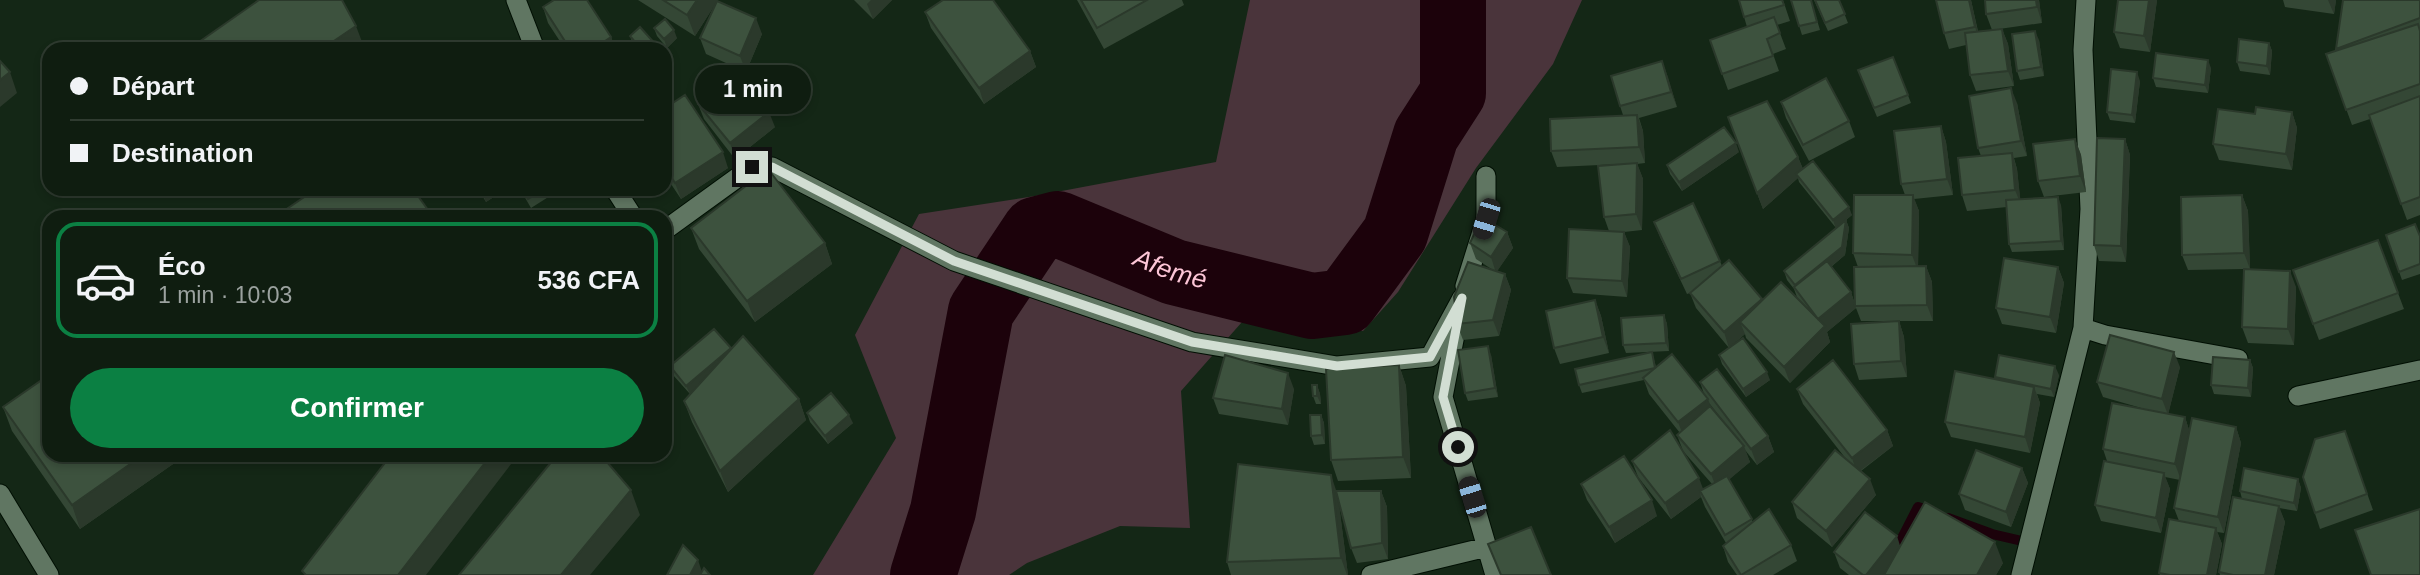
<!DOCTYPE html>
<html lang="fr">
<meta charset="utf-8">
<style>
:root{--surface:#0f1d10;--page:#1d2a1e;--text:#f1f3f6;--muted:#9ba29f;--line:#2f3b30;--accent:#0b8043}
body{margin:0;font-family:Arial,sans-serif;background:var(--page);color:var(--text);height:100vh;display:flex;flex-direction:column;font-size:26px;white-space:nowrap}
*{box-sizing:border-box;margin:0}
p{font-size:23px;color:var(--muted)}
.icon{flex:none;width:38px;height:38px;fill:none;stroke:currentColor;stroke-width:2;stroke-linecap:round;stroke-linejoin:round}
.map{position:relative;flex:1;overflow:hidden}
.side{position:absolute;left:42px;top:210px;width:630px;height:252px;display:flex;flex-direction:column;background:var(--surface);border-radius:21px;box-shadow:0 4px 10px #0003,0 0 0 2px var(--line)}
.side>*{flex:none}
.banner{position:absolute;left:42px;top:42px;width:630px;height:154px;border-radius:21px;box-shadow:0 4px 10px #0003,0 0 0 2px var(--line);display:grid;align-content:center;height:154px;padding:0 28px;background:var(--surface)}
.end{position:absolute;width:32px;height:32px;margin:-16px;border:9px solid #d2ded3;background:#111;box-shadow:0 0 0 4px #111}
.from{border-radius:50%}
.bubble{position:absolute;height:49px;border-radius:24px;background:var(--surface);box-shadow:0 4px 10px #0003,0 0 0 2px var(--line);font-size:23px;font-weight:800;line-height:49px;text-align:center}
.car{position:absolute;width:21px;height:42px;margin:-21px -10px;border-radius:9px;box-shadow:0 0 5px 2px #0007;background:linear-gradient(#222 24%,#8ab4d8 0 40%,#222 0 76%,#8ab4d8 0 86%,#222 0)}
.banner b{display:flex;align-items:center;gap:24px;height:66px;font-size:26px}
.banner b+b{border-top:2px solid var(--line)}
.banner i{width:18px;height:18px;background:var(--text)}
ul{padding:12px 0 0;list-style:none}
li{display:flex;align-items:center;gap:21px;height:116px;margin:0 14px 10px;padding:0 14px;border:4px solid transparent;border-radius:21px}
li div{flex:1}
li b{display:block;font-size:26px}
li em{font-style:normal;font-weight:800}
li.current{border-color:var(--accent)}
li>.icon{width:63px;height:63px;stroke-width:1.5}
.primary-button{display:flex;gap:14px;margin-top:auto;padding:14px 28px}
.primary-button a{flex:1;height:80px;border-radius:42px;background:var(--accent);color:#fff;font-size:28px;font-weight:800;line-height:80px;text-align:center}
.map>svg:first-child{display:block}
.green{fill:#4a343b}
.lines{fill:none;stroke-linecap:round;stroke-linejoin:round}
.stream{stroke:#1c020b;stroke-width:10}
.river{stroke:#1c020b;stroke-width:66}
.minor-casing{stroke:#010f03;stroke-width:21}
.minor{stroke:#607662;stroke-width:19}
.wall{fill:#344735;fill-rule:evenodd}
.shaded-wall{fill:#2b392b}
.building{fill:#3d523e;stroke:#2b392b;stroke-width:2}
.route{stroke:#d2ded3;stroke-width:9}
.labels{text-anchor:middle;stroke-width:5;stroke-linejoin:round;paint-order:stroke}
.water-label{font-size:26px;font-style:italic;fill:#fdc6d7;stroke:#060d06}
</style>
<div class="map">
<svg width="2420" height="575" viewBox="0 0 2420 575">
<rect width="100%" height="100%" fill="#142716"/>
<path class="green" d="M1250,0H1582L1553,64L1476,168L1398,292L1363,331L1242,322L1181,391L1190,528L1120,526L1027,563L1009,575H813L896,438L855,335L919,214L1035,196L1216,162Z"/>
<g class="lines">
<path class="stream" d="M1948,518L1992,534L2022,541
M1883,575L1918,507L1933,512"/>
<path class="river" id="s1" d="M923,575L943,511L981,311L1035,230L1058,224L1174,272L1312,306L1345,302L1395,234L1426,135L1453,93V0"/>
<g class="minor-casing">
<path id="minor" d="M516,0L535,49
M615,189L633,217
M665,230L752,167H772L954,261L1192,342L1337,366L1430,357L1462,298
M1465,286L1486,219V176
M1458,319L1443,397L1495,575
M2083,328L2105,335L2238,359
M2298,396L2420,370
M0,494L49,575
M1371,575L1487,547
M2021,575L2083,328L2090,209L2083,50L2086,0"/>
</g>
<use href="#minor" class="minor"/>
</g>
<path class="wall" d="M638,0H718L717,1L762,34L746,72L706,54L700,38L714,6L695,36Z
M854,0H892L873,19Z
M1077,0H1182L1184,5L1104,49Z
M1739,0H1783L1790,21L1777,25L1786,49L1773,54L1779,71L1728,90L1710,40L1747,27Z
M1791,0H1811L1820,30L1802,35Z
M1814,0H1839L1848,23L1828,31Z
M1936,0H1971L1978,31L2002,29L2008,44L2014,86L1976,91L1970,75L1966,45L1949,49L1944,33Z
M1985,0H2039L2042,23L1992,30L1986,14Z
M2157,0L2150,52L2120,48L2114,32Z
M2283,0H2336L2334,14L2285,7Z
M2420,0V215L2407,220L2370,119L2352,125L2326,54L2337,51L2336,49Z
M543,7L611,37L616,49H565L548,23Z
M925,12L1030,51L1036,67L984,104L931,28Z
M654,28L677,38L667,48L657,36Z
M630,36L658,49H637L633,45Z
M2039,40L2044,76L2020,80L2017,71Z
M2269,43L2272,51L2270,75L2240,71L2237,62Z
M1893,57L1911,103L1877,117L1858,70Z
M1662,61L1677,107L1639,118L1643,131L1645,163L1637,164L1643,179L1642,230L1624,232L1630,247L1627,297L1573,293L1567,278L1609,231L1604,217L1621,164L1557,167L1551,151L1623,115L1620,106Z
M2211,68L2208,93L2156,87L2153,78Z
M2140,81L2135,123L2110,120L2107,112Z
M1781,102L1849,121L1855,137L1809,161L1786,118Z
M2017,103L2027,156L2014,158L2017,169L2020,199L2061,205L2064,250L2012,252L2009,244L2007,207L1967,211L1962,195L1981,156L1978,148Z
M698,104L775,127L735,159L704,119Z
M665,108L728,168L681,199L665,175Z
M2292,112L2297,128L2292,170L2219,160L2213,144L2255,114Z
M1728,117L1798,157L1803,169L1852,215L1846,220L1849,228L1845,255L1831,267L1851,292L1855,304L1858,267L1853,253L1905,195L1901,184L1941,126L1946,142L1953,195L1914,199L1919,211L1918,266H1926L1932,282L1933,321H1899L1904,337L1907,377L1859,380L1854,364L1893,321H1861L1856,308L1827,332L1830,342L1790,383L1746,338L1745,334L1729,348L1696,308L1690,293L1687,294L1660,237L1654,222L1720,261L1722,266L1763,300H1798L1794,289L1787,280L1784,271L1836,228L1799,182L1798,178L1763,209Z
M2075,139L2081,155L2086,192L2044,197L2038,181Z
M2125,139L2130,155L2126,262L2099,261L2094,245Z
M1739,152L1682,191L1670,174L1667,165Z
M478,189H506L486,202Z
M520,189H548L550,196L531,208Z
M2242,195L2248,211L2250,269L2296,287L2294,345L2248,343L2242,327L2244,269L2188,270L2182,255Z
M691,228L825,243L832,264L755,322L699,249Z
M1507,232L1513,248L1497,271L1505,274L1511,290L1499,336L1463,340L1457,324L1493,270L1476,259L1470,243Z
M2386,235L2420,236V274L2402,280Z
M2378,240L2404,309L2319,340L2293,270Z
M2058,267L2064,283L2056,333L2002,324L1996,308Z
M1595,300L1601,316L1609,353L1560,364L1554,348Z
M1664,315L1667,324L1669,351L1626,353L1623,345Z
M731,349L799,399L806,420L728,492L692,422L684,401L693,392L690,394L673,375L670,366Z
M1652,352L1656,367L1704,394L1700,382L1768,436L1774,452L1757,465L1745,450L1750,462L1729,479L1753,522L1791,545L1797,561L1773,575H1737L1728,562L1723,546L1726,543L1705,507L1701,497L1671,519L1638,477L1632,461L1703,489L1712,484L1683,451L1677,435L1680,433L1649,394L1644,380L1582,393L1579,385ZM1709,403L1730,430L1711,408Z
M1491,355L1498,397L1468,401L1465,393Z
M1719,355L1770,380L1746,397L1722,364Z
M2250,360L2253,368L2251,397L2214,394L2211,385Z
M1399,365L1406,386L1411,478L1338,481L1331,460Z
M2180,367L2168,414L2185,417L2189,430L2236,427L2241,443L2224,533L2217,532L2222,544L2216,575H2160L2159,573L2179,521L2174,508L2180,480L2165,477L2170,489L2161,533L2101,521L2095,505L2107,461L2103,449L2155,412L2103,397L2097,382Z
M2059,375L2054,397L2037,394L2040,403L2030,453L1951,437L1945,422L1995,379V377Z
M1317,385L1320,394L1321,404H1316L1313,396Z
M1294,389L1288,425L1219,414L1213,398Z
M1797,389L1887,430L1893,446L1861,471L1876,495L1832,547L1797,518L1792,502L1846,459L1803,404Z
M3,407L186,455L80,529L12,431Z
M807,413L853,423L828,444L810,422Z
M1321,415L1324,423L1325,444L1314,445L1311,436Z
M2345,431L2373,510L2320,529L2303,477Z
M2022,468L2028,483L2011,527L1965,510L1959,494Z
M2298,479L2301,488L2297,511L2279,508L2285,522L2274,575H2220L2219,572L2242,499L2240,491Z
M1581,484L1657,516L1615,543L1587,500Z
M1337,491H1381L1387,507L1388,559L1357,563L1351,548L1339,505L1348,575H1231L1227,562Z
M1900,545L2003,563L1996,575H1849L1840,568L1834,552Z"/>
<path class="shaded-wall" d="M697,0H718L695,36L687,15Z
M871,0H892L873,19L867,4Z
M1969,0H1971L1980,42L1975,27Z
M2036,0H2039L2042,23L2037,7Z
M2149,0H2157L2150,52L2144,36Z
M2328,0H2336L2334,14Z
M756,18L762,34L746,72L740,56Z
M356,26L364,47L361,49H322Z
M2002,29L2008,44L2014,86L2008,71Z
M674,30L677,38L667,48L664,39Z
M2035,31L2039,40L2044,76L2041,67Z
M611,37L616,49H593Z
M2269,43L2272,51L2270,75L2267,66Z
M1030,51L1036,67L984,104L979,88Z
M2208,60L2211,68L2208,93L2205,85Z
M1662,61L1668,77L1677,107L1671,92Z
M10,72L17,93L0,107V80Z
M2137,72L2140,81L2135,123L2132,115Z
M2011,88L2017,103L2027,156L2021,141Z
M769,112L775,127L735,159L730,143Z
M2292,112L2297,128L2292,170L2286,154Z
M1637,115L1643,131L1645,163L1639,147Z
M1941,126L1946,142L1953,195L1947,179Z
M2075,139L2081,155L2086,192L2080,176Z
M2125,139L2130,155L2126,262L2121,246Z
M1736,143L1739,152L1682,191L1679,182Z
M723,152L728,168L681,199L675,183Z
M2012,153L2017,169L2021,205L2015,190Z
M1798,157L1804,172L1796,174L1798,178L1763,209L1757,193Z
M1637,163L1643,179L1642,230L1636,214Z
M481,189H506L486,202Z
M1913,195L1919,211L1918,271L1912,255Z
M2242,195L2248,211L2250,269L2244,253Z
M2058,197L2061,205L2064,250L2061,241Z
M1849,207L1852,215L1846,220L1849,228L1845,255L1798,294L1836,229L1833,220Z
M1507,232L1513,248L1496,273L1491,257Z
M1624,232L1630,247L1627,297L1622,281Z
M825,243L832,264L755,322L747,301Z
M1926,266L1932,282L1933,321L1927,305Z
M2058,267L2064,283L2056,333L2050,317Z
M2290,271L2296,287L2294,345L2288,329Z
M1505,274L1511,290L1499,336L1493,320Z
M1851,292L1856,308L1827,332L1830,342L1790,383L1784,367L1822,329L1818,319Z
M1762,299L1768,314L1740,322L1745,334L1729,348L1724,332Z
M1595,300L1601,316L1609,353L1603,337Z
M666,315L672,331L665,337V316Z
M1664,315L1667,324L1669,351L1666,343Z
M1899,321L1904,337L1907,377L1901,361Z
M1488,346L1491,355L1498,397L1495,388Z
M731,348L734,357L690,394L686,386Z
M2174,352L2180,367L2168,415L2162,399Z
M2250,360L2253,368L2251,397L2248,388Z
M1399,365L1406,386L1411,478L1403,457Z
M2055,366L2059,375L2054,397L2051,389Z
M1767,372L1770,380L1746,397L1743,389Z
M1288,373L1294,389L1288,425L1282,409Z
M1317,385L1320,394L1321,404L1317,396Z
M2034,387L2040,403L2030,453L2025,437Z
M799,399L806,420L728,492L720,471Z
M1708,399L1714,415L1684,438L1678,422Z
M849,415L853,423L828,444L825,436Z
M1321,415L1324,423L1325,444L1322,435Z
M2185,417L2190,433L2181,480L2175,464Z
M2236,427L2241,443L2224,533L2218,517Z
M1887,430L1893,446L1857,473L1852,458Z
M1768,436L1774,452L1757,465L1751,449Z
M1744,446L1750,462L1717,490L1711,474Z
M143,455H186L80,529L72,505Z
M491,455H518L426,575H398Z
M2022,468L2028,483L2011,527L2006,512Z
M2164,473L2170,489L2161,533L2156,518Z
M1331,475L1338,496L1348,575H1347L1341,558Z
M1699,478L1705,494L1700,491L1701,497L1671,519L1665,503Z
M1870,479L1876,495L1832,547L1826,531Z
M2298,479L2301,488L2297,511L2294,503Z
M631,490L640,515L590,575H561Z
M1381,491L1387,507L1388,559L1382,543Z
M1652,500L1657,516L1615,543L1609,527Z
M2279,506L2285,522L2274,575H2265Z
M2216,528L2222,544L2216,575H2207Z
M1897,536L1902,552L1884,575H1866Z
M1995,542L2003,563L1996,575H1977Z
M698,560L703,575H690Z"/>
<path class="building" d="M259,0H342L356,26L322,49H189Z
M554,0H587L611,37L593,49H570L543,7Z
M663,0H697L687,15Z
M943,0H993L1030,51L979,88L925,12Z
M1081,0H1147L1097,28Z
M1739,0H1782L1784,5L1744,17Z
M1791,0H1811L1817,22L1799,26Z
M1815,0H1839L1845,14L1825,23Z
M1936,0H1969L1975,27L1944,33Z
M1985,0H2036L2037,7L1986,14Z
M2118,0H2149L2144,36L2114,32Z
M2343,0H2420V18L2336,49Z
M717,1L756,18L740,56L700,38Z
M1774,17L1780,33L1767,39L1773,56L1722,74L1710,40Z
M665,19L674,30L664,39L654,28Z
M2418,24L2420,31V84L2346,110L2326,54Z
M640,27L658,47L655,49H641L630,36Z
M2002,29L2008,71L1970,75L1965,33Z
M2035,31L2041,67L2017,71L2012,34Z
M2239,39L2269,43L2267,66L2237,62Z
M2156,53L2208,60L2205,85L2153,78Z
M1893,57L1908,95L1874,108L1858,70Z
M0,61L10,72L0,80Z
M1662,61L1671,92L1620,106L1611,76Z
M2111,69L2137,72L2132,115L2107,112Z
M739,72L769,112L730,143L698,104Z
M1826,78L1849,121L1803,145L1781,102Z
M2011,88L2021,141L1978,148L1969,96Z
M685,95L723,152L675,183L665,167V108Z
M2420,96V197L2401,204L2369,115Z
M1767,101L1798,157L1757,193L1728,117Z
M2256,107L2292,112L2286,154L2213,144L2218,109L2255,114Z
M1637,115L1639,147L1551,151L1550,119Z
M1941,126L1947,179L1901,184L1894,131Z
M1724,127L1736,143L1679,182L1667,165Z
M2097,138L2125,139L2121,246L2094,245Z
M2075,139L2080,176L2038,181L2033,144Z
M2012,153L2015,190L1962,195L1958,158Z
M1813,161L1849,207L1833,220L1796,174Z
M1637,163L1636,214L1604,217L1598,166Z
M768,169L825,243L747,301L691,228Z
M316,189H413L433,217H275Z
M521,189H545L528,199Z
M1854,195H1913L1912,255L1853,253Z
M2242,195L2244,253L2182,255L2181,197Z
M2058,197L2061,241L2009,244L2006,200Z
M1693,203L1720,261L1681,279L1654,222Z
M1482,217L1507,232L1491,257L1470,243Z
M1846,220L1842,247L1795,285L1784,271Z
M2415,224L2420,236V264L2399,272L2386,235Z
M1569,229L1624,232L1622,281L1567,278Z
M2378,240L2398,293L2313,324L2293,270Z
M2004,258L2058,267L2050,317L1996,308Z
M1729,260L1762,299L1724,332L1690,293Z
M1827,261L1851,292L1818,319L1794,287Z
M1468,262L1505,274L1493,320L1457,324L1454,297Z
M1926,266L1927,305L1855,306L1854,267Z
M2244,269L2290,271L2288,329L2242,327Z
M1781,282L1825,326L1784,367L1740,322Z
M1595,300L1603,337L1554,348L1546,311Z
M1664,315L1666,343L1623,345L1621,318Z
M1899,321L1901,361L1854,364L1851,324Z
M714,329L731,348L686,386L670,366Z
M2110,335L2174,352L2162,399L2097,382Z
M743,336L799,399L720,471L684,401Z
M1743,338L1767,372L1743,389L1719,355Z
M1488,346L1495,388L1465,393L1458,350Z
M1652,352L1655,368L1579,385L1575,369Z
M1672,354L1708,399L1678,422L1643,378Z
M1225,355L1288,373L1282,409L1213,398Z
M1999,355L2055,366L2051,389L1995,377Z
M2213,357L2250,360L2248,388L2211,385Z
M1833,360L1887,430L1852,458L1797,389Z
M1399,365L1403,457L1331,460L1326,369Z
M1717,369L1768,436L1751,449L1700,382Z
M1955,371L2034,387L2025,437L1945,422Z
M49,375V455H143L72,505L3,407Z
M1312,385H1317V396H1313Z
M831,393L849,415L825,436L807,413Z
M2112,403L2185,417L2175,464L2103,449Z
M1710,406L1744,446L1711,474L1677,435Z
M1310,415H1321L1322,435L1311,436Z
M2192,418L2236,427L2218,517L2174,508Z
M1670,430L1699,478L1665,503L1632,461Z
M2345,431L2367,494L2315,513L2303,477L2315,439Z
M1835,450L1870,479L1826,531L1792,502Z
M1976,450L2022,468L2006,512L1959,494Z
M391,455H491L398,575H306L302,571Z
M557,455H601L631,490L561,575H459Z
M1624,456L1652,500L1609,527L1581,484Z
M2104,461L2164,473L2156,518L2095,505Z
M1238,464L1331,475L1341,558L1227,562Z
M2244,468L2298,479L2294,503L2240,491Z
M1727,476L1752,519L1725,535L1700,491Z
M1336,491H1381L1382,543L1351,548Z
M2233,497L2279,506L2265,575H2233L2219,572Z
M1925,502L1995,542L1977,575H1884Z
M1769,509L1791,545L1741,575L1723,546Z
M2420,509V575H2371L2355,530Z
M1865,512L1897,536L1866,575H1863L1834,552Z
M2169,519L2216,528L2207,575H2170L2159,573Z
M1531,527L1551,575H1501L1488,544Z
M683,545L698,560L690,575H667Z
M704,568L710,575H700Z"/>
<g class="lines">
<path class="route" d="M752,167H772L954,261L1192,342L1337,366L1430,357L1462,298L1443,397L1458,447"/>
</g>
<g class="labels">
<g class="water-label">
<text dy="9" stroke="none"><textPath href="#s1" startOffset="513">Afemé</textPath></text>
</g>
</g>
</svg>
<i class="end from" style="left:1458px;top:447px"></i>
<i class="end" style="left:752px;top:167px"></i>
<div class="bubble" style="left:695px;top:65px;width:116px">1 min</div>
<i class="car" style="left:1486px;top:219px;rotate:197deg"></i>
<i class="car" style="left:1472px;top:497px;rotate:343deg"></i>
<div class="banner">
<b><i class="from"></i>Départ</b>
<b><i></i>Destination</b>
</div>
<section class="side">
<ul>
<li class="current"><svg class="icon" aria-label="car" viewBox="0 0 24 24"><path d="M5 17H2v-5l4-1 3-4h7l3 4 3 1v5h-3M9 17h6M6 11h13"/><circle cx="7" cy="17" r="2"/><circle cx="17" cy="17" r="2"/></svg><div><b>Éco</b><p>1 min · 10:03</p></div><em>536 CFA</em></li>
</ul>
<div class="primary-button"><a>Confirmer</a></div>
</section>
</div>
